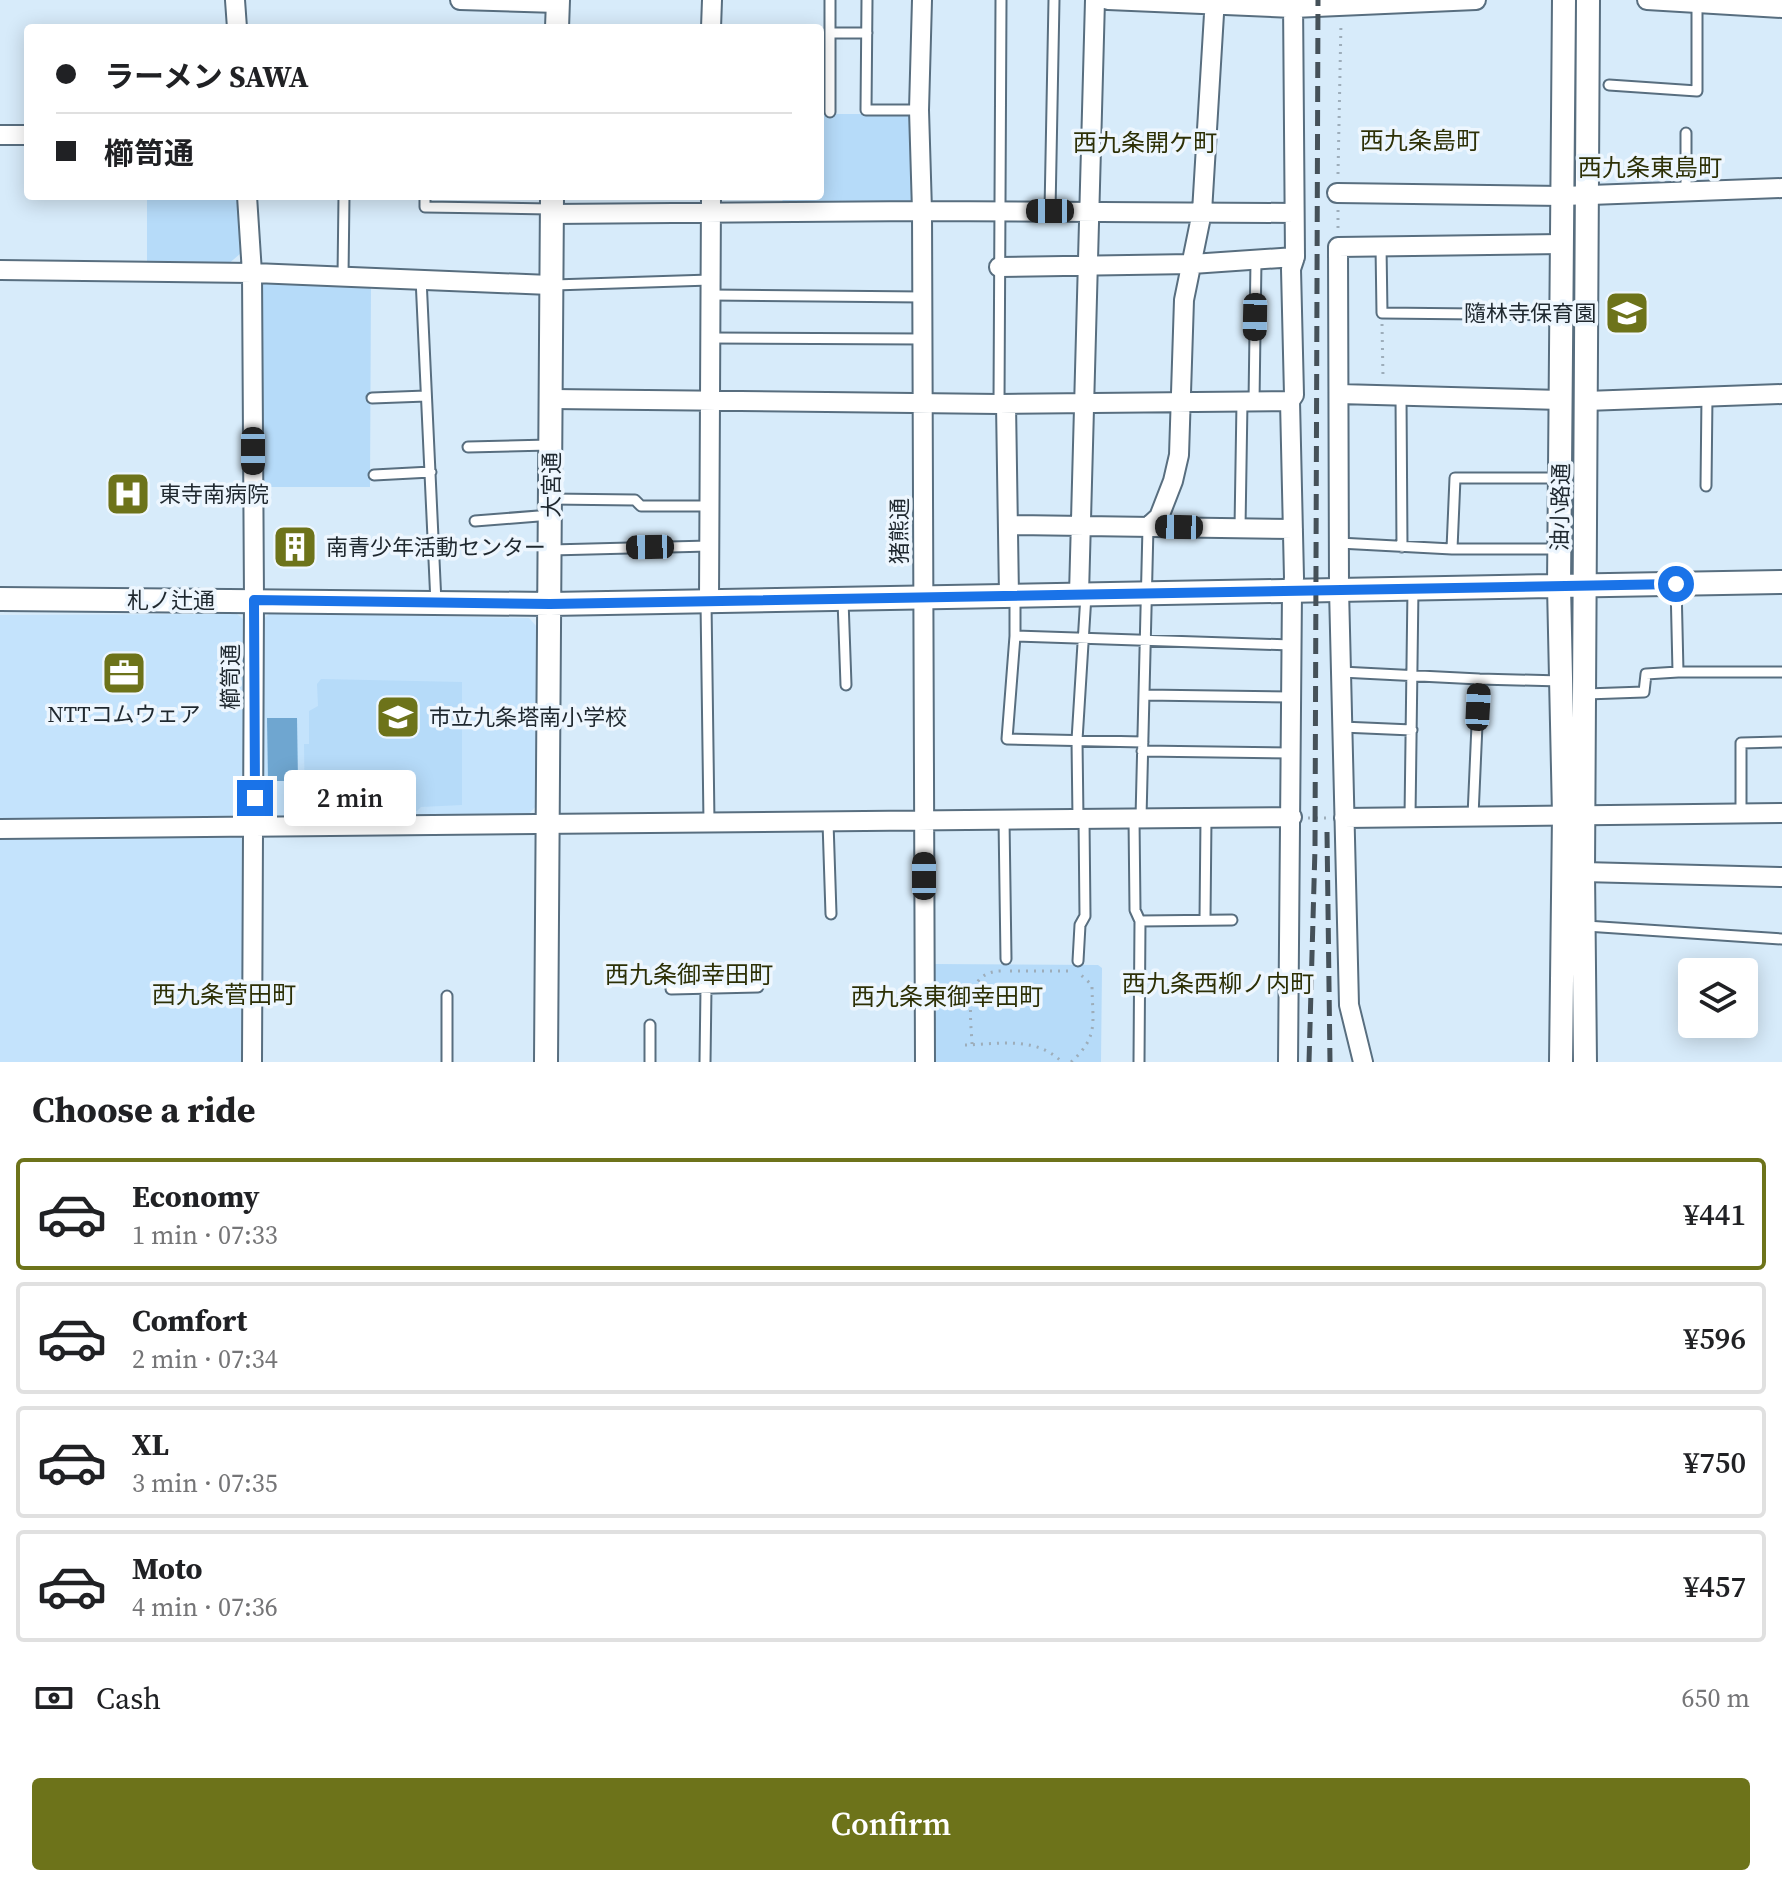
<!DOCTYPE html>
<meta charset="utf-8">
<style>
:root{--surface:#fff;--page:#f2f2f2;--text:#202124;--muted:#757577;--line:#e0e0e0;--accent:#6d731a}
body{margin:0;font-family:"Source Serif 4","Noto Sans JP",serif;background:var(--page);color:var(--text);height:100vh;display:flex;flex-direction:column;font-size:30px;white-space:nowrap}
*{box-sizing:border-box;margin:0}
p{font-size:26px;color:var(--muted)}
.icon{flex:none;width:44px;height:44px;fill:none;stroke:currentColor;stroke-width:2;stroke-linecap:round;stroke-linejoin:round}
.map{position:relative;height:1062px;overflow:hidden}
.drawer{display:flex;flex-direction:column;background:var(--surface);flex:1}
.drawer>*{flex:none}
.hud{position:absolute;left:24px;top:24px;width:800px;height:176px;border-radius:8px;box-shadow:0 4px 20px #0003;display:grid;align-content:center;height:176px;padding:0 32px;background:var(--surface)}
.tools{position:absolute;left:1678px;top:958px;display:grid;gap:16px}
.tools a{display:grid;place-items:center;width:80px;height:80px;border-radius:8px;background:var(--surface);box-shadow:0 4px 20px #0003;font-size:40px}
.end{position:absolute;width:36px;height:36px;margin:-18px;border:10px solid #1a73e8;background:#fff;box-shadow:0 0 0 4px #fff}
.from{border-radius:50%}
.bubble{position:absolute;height:56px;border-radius:8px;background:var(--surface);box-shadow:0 4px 20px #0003;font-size:26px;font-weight:600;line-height:56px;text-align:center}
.car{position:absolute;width:24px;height:48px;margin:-24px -12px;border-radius:10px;box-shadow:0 0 6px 2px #0007;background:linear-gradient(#222 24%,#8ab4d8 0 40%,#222 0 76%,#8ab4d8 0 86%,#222 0)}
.hud b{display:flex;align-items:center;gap:28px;height:76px;font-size:30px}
.hud b+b{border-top:2px solid var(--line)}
.hud i{width:20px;height:20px;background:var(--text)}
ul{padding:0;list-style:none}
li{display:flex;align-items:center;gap:24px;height:112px;margin:0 16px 12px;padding:0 16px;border:4px solid var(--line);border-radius:8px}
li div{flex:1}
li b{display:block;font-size:30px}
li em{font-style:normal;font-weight:600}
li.active{border-color:var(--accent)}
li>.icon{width:72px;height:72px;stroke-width:1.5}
h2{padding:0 32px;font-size:36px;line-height:96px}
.pay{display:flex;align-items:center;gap:20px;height:88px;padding:0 32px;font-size:30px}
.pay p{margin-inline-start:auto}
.action{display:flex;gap:16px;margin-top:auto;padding:16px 32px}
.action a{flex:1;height:92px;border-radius:8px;background:var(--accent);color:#fff;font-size:32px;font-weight:600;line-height:92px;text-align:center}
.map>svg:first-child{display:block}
.built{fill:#c4e3fc}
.green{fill:#b6dbf9}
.water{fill:#6fa6d0}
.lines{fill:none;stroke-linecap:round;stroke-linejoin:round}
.service-casing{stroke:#586e7f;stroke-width:13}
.minor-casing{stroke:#586e7f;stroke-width:22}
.tertiary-casing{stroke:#586e7f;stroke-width:26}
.path{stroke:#9dadba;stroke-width:3;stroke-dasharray:2 6;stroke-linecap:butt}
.service{stroke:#fff;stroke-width:9}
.minor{stroke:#fff;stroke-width:18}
.tertiary{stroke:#fff;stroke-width:22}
.rail{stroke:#455159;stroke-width:5;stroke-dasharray:16 8;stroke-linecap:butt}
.route{stroke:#1a73e8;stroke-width:10}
.labels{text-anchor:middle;stroke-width:7;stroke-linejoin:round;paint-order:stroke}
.poi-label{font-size:22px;fill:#1f282f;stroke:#edf6fe;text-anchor:start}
.street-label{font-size:22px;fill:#1f282f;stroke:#edf6fe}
.neighbourhood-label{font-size:24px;fill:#2d3006;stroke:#edf6fe}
</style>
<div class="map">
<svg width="1782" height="1062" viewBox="0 0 1782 1062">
<rect width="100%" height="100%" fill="#d7ebfa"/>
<path class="built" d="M271,613L529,618L538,628L536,806L527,816L267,821L259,813L260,621Z
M237,614L244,620L245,815L238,823L0,822V615Z
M240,837L246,844L245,1062H0V839Z"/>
<path class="green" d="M820,114H914V198L905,205H782L783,196H820Z
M147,196H238L241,253L226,266L147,264Z
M264,283L371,285L370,487H257L259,288Z
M321,679L462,682V805L421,807L417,811L305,813L304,744H309V711L318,706L317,684Z
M933,964L1098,965L1102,968L1101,1062H931Z"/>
<path class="water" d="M267,718H297L298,781H268Z"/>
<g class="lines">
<g class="service-casing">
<path id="service" d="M867,0L866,110H919
M830,33H867
M1609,85L1697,91V3
M830,112V0
M1686,133V192
M425,196V207L550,209
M1050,211L1054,0
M1381,246L1382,313L1562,315
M343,277L344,196
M421,278L436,603
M554,285L710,280
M710,295L923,297
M710,338L923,339
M1401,396L1402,547
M372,398L426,396
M1254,402L1256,260
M999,404L1001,0
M468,447L549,445
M374,475L431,472
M1706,486L1707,396
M551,499L635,500L641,506H709
M475,521L551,515
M1240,528L1242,402
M1339,543L1452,549H1559
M1452,549L1455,478H1560
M551,550L709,546
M1676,584L1678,672H1782
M1015,595V636L1007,739L1143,742
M843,600L846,685
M706,602L709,822
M1015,636L1291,645
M1341,672L1479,679L1473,816
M1479,679L1561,681
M1586,694L1644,692L1646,674L1678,672
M1144,695L1291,697
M1342,727L1412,730
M1142,751L1292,753
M1741,814V743L1782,742
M1410,817L1413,588
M1134,818L1135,910L1140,921L1139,1062
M1141,818L1148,527
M1004,819L1006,959
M1078,819L1077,740L1086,595
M828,822L831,914
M1205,919L1206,818
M1140,921L1232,920
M1586,926L1782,939
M1078,961L1080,925L1085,916L1084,819
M671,989L758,987
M447,996V1062
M650,1025V1062
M705,1062L706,988"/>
</g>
<g class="minor-casing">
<path id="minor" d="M235,0L237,28
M460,0L557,3
M922,0L919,110L922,211L925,1062
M1108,0L1293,8L1476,0
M1647,0L1782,8
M711,28L712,0
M0,135H28
M1337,193L1563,196L1782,188
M247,196L252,273L254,600L252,1062
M551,214L922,211L1294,213
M999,267L1192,264L1295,257
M0,270L252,273L550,285
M1339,394L1561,400
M552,399L999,404L1290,401
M1586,401L1782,394
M1006,404L1009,596
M1008,525L1293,529
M1148,527L1159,517L1173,481L1179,455L1184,300L1202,212L1214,14L1213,0
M1079,594L1095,0
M709,601L711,196
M1344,818L1782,813
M0,829L1292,817
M1583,872L1782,877
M1288,1062L1292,591L1294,578L1290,401L1294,395L1291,269L1295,257L1293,0
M1363,1062L1349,1005L1339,589L1338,247L1562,244"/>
</g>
<g class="tertiary-casing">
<path id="tertiary" d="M557,28L558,0
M0,599L550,604L1782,582
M546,1062L552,196
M1561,1062L1564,815L1559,586L1564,0
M1585,1062L1583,872L1588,0"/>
</g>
<path class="path" d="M1338,174L1341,22
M1338,210V230
M1382,324L1383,377
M1308,818H1328
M1010,971H1070
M942,998H971
M972,1044C971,1017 962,971 1002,971
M965,1045C999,1044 1036,1036 1062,1062
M1071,1062C1100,1036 1092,1021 1092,985L1081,975"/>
<use href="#service" class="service"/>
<use href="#minor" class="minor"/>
<use href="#tertiary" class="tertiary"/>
<path class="rail" d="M1327,832L1330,1062
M1309,1062L1315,848L1318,0"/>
</g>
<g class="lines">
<path class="route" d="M255,798L254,600L550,604L1676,584"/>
</g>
<defs>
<g id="school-square" transform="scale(2.3)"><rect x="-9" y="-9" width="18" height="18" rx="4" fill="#6d731a" stroke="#edf6fe"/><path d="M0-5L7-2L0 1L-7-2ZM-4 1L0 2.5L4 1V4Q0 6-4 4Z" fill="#fff"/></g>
<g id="hospital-square" transform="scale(2.3)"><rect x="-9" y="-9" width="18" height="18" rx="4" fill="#6d731a" stroke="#edf6fe"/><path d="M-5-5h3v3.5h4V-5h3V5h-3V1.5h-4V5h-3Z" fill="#fff"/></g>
<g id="building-square" transform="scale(2.3)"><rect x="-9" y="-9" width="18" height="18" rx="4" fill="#6d731a" stroke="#edf6fe"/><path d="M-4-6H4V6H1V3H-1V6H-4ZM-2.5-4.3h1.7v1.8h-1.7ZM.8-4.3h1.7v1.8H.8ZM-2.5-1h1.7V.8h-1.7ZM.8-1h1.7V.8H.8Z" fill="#fff"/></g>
<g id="office-square" transform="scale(2.3)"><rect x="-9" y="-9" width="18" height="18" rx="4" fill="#6d731a" stroke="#edf6fe"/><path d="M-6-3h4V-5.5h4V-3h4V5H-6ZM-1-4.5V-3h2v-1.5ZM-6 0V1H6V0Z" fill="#fff"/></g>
</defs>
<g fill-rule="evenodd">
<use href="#school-square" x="1627" y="313"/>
<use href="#hospital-square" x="128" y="494"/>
<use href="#building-square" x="295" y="547"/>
<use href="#office-square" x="124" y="673"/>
<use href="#school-square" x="398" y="717"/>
</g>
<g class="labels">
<g class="poi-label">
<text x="1596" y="321" text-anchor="end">隨林寺保育園</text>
<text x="159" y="502">東寺南病院</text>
<text x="326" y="555">南青少年活動センター</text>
<text x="124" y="722" text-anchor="middle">NTTコムウェア</text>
<text x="429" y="725">市立九条塔南小学校</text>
</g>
<g class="street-label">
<text transform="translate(551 485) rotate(-90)" y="8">大宮通</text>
<text transform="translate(1560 507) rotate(-89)" y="8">油小路通</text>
<text transform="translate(899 531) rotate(-90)" y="8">猪熊通</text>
<text x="171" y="608">札ノ辻通</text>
<text transform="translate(230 677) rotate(-90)" y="8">櫛笥通</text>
</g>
<g class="neighbourhood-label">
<text x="1420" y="149">西九条島町</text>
<text x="1145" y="151">西九条開ケ町</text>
<text x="1650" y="176">西九条東島町</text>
<text x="689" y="983">西九条御幸田町</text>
<text x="1218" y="992">西九条西柳ノ内町</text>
<text x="224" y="1003">西九条菅田町</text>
<text x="947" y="1005">西九条東御幸田町</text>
</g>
</g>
</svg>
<div class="tools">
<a><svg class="icon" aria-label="layers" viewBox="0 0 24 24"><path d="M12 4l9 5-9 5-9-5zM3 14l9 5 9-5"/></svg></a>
</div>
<i class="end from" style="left:1676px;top:584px"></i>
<i class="end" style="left:255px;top:798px"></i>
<div class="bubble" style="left:284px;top:770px;width:132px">2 min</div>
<i class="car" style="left:1050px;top:211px;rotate:270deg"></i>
<i class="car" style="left:1255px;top:317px;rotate:181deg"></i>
<i class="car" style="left:253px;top:451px;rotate:180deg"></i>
<i class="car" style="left:1179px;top:527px;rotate:271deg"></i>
<i class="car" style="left:650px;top:547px;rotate:269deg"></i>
<i class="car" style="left:1478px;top:707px;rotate:3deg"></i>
<i class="car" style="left:924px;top:876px;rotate:0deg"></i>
<div class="hud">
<b><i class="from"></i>ラーメン SAWA</b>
<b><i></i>櫛笥通</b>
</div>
</div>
<section class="drawer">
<h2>Choose a ride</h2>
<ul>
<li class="active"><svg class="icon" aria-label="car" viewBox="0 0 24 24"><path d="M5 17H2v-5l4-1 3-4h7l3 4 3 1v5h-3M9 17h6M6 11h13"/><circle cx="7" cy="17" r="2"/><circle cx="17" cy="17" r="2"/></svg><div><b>Economy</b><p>1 min · 07:33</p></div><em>¥441</em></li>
<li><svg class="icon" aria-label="car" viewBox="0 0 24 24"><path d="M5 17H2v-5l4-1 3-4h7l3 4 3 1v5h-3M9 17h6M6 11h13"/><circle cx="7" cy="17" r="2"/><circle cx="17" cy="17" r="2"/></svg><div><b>Comfort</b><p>2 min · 07:34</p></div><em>¥596</em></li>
<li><svg class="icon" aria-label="car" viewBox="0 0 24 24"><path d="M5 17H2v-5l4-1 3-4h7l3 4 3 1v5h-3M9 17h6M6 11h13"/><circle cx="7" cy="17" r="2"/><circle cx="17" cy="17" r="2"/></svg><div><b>XL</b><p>3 min · 07:35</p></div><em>¥750</em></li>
<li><svg class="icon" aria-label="car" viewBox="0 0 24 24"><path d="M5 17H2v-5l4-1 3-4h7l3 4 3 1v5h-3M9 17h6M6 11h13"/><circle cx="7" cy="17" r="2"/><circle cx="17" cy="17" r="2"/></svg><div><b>Moto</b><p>4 min · 07:36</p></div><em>¥457</em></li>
</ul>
<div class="pay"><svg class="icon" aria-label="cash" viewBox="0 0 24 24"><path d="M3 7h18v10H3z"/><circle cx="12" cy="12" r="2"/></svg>Cash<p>650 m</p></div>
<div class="action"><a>Confirm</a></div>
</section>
